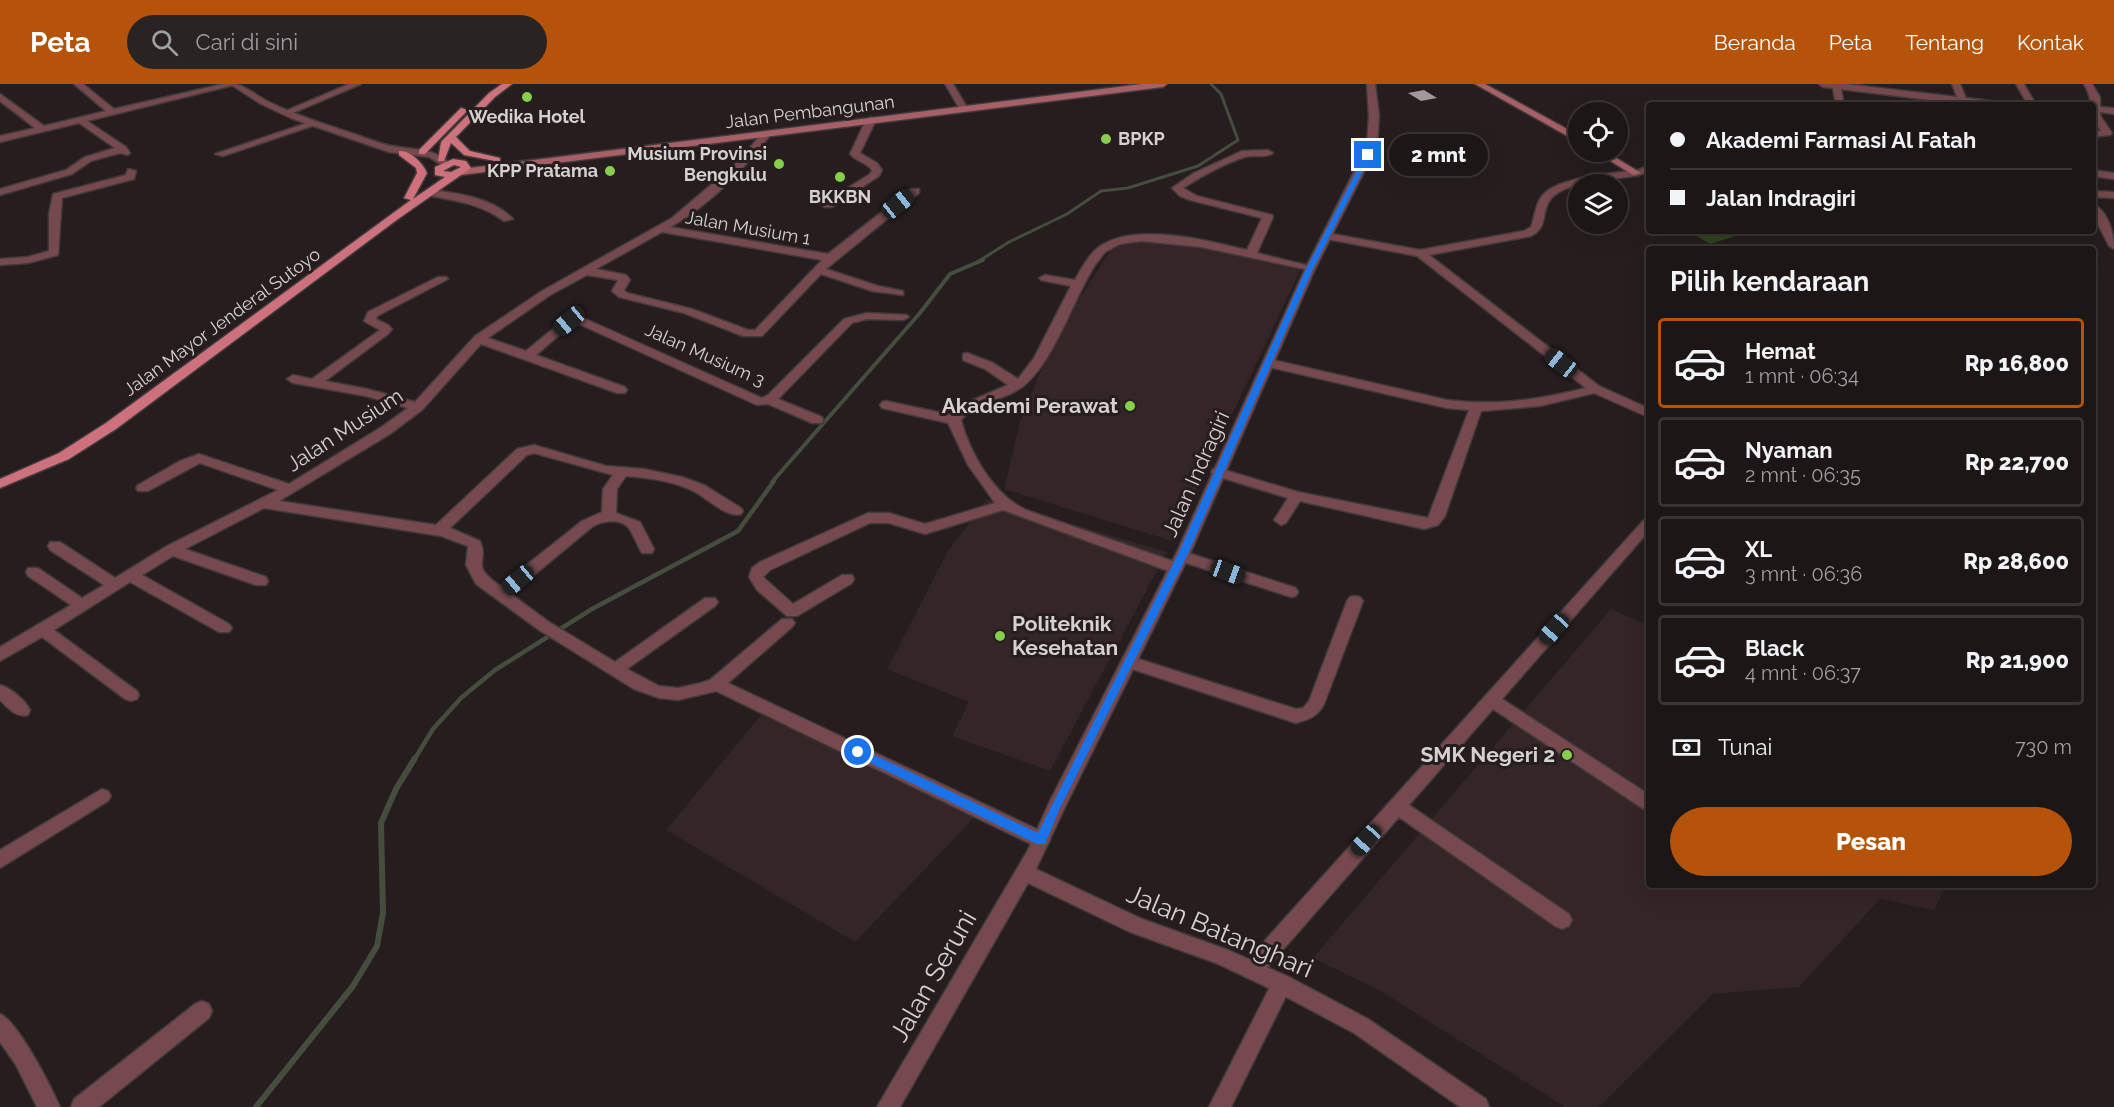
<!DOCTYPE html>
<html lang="id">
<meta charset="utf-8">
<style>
:root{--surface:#1c1616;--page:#292323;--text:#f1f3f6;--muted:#a09fa1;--line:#3a3535;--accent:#b45309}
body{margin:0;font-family:Raleway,sans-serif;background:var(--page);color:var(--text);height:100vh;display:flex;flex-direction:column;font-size:22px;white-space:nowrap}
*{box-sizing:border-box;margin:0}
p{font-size:20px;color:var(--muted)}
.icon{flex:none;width:33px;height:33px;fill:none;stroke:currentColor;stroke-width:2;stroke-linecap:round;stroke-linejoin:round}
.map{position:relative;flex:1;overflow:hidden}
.panel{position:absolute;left:1646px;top:162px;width:450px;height:642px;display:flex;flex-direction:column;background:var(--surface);border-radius:6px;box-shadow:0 6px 24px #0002,0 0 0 2px var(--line)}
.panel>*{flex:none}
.hud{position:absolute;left:1646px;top:18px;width:450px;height:132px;border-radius:6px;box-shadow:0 6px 24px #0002,0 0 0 2px var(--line);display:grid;align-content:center;height:132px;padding:0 24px;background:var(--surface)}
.tools{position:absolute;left:1568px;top:18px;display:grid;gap:12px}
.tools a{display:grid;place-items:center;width:60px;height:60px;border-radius:50%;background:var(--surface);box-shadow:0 6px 24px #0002,0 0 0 2px var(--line);font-size:30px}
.end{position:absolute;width:27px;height:27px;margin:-14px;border:8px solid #1a73e8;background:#fff;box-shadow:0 0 0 3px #fff}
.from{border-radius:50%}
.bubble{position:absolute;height:42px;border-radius:21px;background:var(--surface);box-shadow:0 6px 24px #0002,0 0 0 2px var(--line);font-size:20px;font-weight:800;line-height:42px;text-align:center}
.car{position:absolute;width:18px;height:36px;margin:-18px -9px;border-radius:8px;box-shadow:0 0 4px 2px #0007;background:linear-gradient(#222 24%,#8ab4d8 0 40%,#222 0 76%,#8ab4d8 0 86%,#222 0)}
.hud b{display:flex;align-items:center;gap:21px;height:57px;font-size:22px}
.hud b+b{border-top:2px solid var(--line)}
.hud i{width:15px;height:15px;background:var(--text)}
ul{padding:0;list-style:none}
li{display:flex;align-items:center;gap:18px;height:90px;margin:0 12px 9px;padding:0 12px;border:3px solid var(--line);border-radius:6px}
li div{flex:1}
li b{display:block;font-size:22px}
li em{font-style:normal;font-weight:800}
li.selected{border-color:var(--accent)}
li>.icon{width:54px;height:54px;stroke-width:1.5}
h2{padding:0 24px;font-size:27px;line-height:72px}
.pay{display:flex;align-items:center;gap:15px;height:66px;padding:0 24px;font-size:22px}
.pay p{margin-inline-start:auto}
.action{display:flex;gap:12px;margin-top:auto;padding:12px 24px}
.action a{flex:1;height:69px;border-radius:36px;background:var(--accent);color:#fff;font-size:24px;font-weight:800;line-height:69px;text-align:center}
header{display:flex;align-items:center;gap:36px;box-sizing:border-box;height:84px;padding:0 30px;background:var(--accent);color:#fff}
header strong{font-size:28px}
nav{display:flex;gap:33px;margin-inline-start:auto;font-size:21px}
.search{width:420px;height:54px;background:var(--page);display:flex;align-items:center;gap:15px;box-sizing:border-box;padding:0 21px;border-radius:33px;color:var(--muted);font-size:22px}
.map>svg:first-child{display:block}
.built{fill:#342526}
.green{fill:#2e461c}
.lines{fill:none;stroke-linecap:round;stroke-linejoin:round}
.stream-far3{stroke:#444d3e;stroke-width:3}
.stream-far2{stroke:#444d3e;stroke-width:4}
.stream-far1{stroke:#444d3e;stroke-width:4.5}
.stream{stroke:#444d3e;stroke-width:6}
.building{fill:#a39798}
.minor-casing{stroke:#423a3a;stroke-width:3}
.tertiary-casing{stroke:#423a3a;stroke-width:3}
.secondary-casing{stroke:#423a3a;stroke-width:3}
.primary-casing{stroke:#423a3a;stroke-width:3}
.minor{fill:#76494e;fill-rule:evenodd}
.tertiary{fill:#76494e;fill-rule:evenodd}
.secondary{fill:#a76068;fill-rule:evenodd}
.primary{fill:#cd717c;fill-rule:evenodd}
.route{fill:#1a73e8}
.poi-dot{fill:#86cf4b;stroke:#261d1e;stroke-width:2}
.labels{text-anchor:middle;stroke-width:6;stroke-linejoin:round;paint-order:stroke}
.far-street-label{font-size:18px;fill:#d6d0d0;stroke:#261d1e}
.far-poi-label{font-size:18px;font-weight:bold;fill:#d6d0d0;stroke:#261d1e}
.poi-label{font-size:21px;font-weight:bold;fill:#d6d0d0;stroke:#261d1e;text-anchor:end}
.street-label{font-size:21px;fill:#d6d0d0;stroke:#261d1e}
.near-street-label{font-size:26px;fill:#d6d0d0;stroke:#261d1e}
</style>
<header>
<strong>Peta</strong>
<div class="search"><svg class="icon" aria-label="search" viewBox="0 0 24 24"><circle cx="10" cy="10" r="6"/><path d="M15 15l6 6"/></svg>Cari di sini</div>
<nav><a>Beranda</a><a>Peta</a><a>Tentang</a><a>Kontak</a></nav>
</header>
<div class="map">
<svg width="2114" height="1023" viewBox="0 0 2114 1023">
<rect width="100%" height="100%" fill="#261d1e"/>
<path class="built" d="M1150,151L1301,185L1172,457L1004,405L1020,338L1053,256L1112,164Z
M987,415L1167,468L1050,687L952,652L969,618L887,585L948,467Z
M1611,525L1648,541V801H1946L1934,826L1880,815L1799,903L1713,910L1599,1023H1565L1382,908L1313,874Z
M761,631L977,731L855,858L666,746Z"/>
<path class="green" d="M1689,147H1752L1710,160Z"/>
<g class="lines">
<path class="stream-far3" d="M979,177L1009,158L1067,130L1101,107L1128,104L1198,82L1238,56L1221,10L1211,0"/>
<path class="stream-far2" d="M772,398L920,229L950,190L983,176"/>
<path class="stream-far1" d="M414,676L433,645L461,614L495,586L592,525L738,447L774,397"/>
<path class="stream" d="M256,1023L353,902L377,862L383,829L381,739L396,705L415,674"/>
</g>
<path class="building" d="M1424,6L1437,14L1421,17L1408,9Z"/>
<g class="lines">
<g class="minor-casing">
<path id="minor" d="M74,0H83L114,25L223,0H238L87,37L126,63L130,69L128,71L120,69L91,77L72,90L0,111V105L66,86L85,73L115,64L79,39L0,58V52L35,44L0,17V10L44,42L106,27Z
M349,0H361L288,31L281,29Z
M945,0H953L968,25L967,27H961Z
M1819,0H1845L1957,13L1952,0H1960L1966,14L1999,18L2003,21L1963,20L1823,3Z
M2016,0H2024L2036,21H2028Z
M2084,0H2092L2100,13V23L2114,24V30L2100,28L2101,33L2112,49L2110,51L2092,53V47H2101C2088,28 2095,19 2084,0Z
M1840,17L1852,19L1853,21H1836Z
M871,33L876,36L860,69L877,79L882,86L879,92L832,123H824V119L870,90L872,86C867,79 856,77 850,70L866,36Z
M310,38L318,40L223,72L215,70Z
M763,48L771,50C744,85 709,122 670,143L828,170L911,105H919V109L826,185L878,202L903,207V211L872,207L821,190L762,252H743L684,229L619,213L612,207L618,196L587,191L550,211L488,254L526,267L565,235L581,233L762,314L768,311L844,235L867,229L907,231L909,233L903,236L867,235L852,239L778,315L822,333L823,336L822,339H812L768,320L757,321L579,240H572L536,271L625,303L627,306L625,309H617L481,260L422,326L390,350L279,417L436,441L517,365L534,361L606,382L644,385L682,393L704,401L741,424L743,427L741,430C727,434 708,415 695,408C675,397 649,394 626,392L617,405L616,429L640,438L654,465L652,469H642C638,463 632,447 628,443C618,434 602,437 592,443L511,510L549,538L615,578L705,514H715L718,518L715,522L627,585L659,602L678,604L701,599L710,596L782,535H792L795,539L792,543L728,599L1047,750L1050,756L1047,762L1041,764L1035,762L716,607L678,616L659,614L634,605L539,546L476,500L466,481L468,462L441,452L264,424L185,465L266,493L268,497L266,501H256L173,472L142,491L229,540L232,544L229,548H219L130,498L54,546L137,607L139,611L137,615L131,617L125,615L42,553L0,577V563L71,521L28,492L26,488L28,484H38L82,514L104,501L50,466L48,462L50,458H60L115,494L167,462L278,406L200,379L148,407H138L136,404L138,401L180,377L199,370L289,400L380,344L408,324L366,312L293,299L287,295L293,291L312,295L380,246L364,237L368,228L438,193H446L448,195L377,232L376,235L388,241L392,245L388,250L325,297L367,305L415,318L475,252L542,207L672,134L739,77ZM662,148L822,176L755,246H748L692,225L627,209L624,206L630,196L626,191L596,185ZM534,369L613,391L603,405L602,428L582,437L500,502C468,479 490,479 480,457L450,444L527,371Z
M1242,67L1268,66L1273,69C1265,75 1254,70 1245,73C1223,80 1202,92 1183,104L1197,112L1272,131L1273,133L1257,169L1314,183V187L1201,163L1141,157L1120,160L1105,168L1095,181C1073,216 1056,271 1028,298C1009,317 978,315 961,336C970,370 994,411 1026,426L1181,480L1183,484L1181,488H1171L1003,426L925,450L889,439H870L770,486L763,493L793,520L842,491H852L854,495L852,499L797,532H787L757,506L749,493L752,484L760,478L868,429H889L925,440L995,419L968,381L948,339L882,324L880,321L882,318L886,317L951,331L966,319L1008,301L985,285L963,276V270L967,269L993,279L1018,295L1034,274L1071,202L1041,196L1039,194L1045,191L1075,196C1081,185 1089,170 1099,163C1135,137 1208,157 1247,166L1262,134L1190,116L1180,112L1172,104L1194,89Z
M128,85L136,87L134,95L62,114L58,171L28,179L0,181V175L28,173L49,167V130L53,110L126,91Z
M1636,86L1641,89L1639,91C1616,96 1564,96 1550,116C1540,131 1549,142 1531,152L1429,171L1599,302L1648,324V333L1594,309L1540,322L1481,327L1445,432L1438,441L1424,445L1300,417L1286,439L1281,441L1274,436L1288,414L1213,391L1211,388L1213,385L1218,384L1298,408L1428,434L1469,326L1447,324L1269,283L1265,282V276L1269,275L1447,316C1495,322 1539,316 1586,304L1417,172L1327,155L1322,152L1327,149L1420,166L1524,147L1531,143C1535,133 1535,121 1542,112C1559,92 1611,90 1636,86Z
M2092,86L2114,89V95L2092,92Z
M430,106C458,109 493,114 513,135L504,137C480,119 455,117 426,111V107Z
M2092,107L2114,108V114L2092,113Z
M1648,435V448L1502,615L1648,710V726L1642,724L1493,625L1409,721L1569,830L1572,836L1569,842L1562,845L1555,842L1399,733L1260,892L1253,894L1246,892L1243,885L1268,853L1643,437Z
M1182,467L1296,504L1298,508L1296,512L1291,513L1177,476L1175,472L1177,468Z
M1355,512L1360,513L1363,517L1324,620C1317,633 1309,635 1296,639L1123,582L1121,578L1123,574L1129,572L1296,625L1303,624L1309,617L1347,517L1350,513Z
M0,601C11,604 25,616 30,626L28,631C16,634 8,624 0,616Z
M102,705L108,707L111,712L108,717L0,784V766Z
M1282,891L1289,893L1292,900L1231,1023H1209L1275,893Z
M202,917L209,920L212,927L209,934L99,1023H71L74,1015L195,920Z
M0,930C18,937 51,1003 60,1023H37L16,981L0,958Z"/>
</g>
<g class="tertiary-casing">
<path id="tertiary" d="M230,0C244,0 254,10 267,17C303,35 342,45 380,59C402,67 434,61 450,80L445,83L429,73L389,68L293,35L261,20Z
M1367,0H1375L1379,32L1377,62L1315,185L1189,472L1064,725L1036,785L1142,835L1228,866L1289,893L1368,935L1486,1015L1489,1023H1460L1354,949L1275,907L1216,879L1130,848L1028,799L900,1023H877L1028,766L1049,719L1175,472L1305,185L1367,62L1369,32Z
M1832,0H1840L1844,21H1836Z
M1648,82V88L1636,92L1631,89Z
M2092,119C2108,127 2114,149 2114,165L2109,162L2092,128Z"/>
</g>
<g class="secondary-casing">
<path id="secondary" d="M1142,0H1167L1163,3L461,91L456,88L461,85Z
M1475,0H1485L1578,51V58Z
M1596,68H1606L1641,89L1633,91Z"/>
</g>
<g class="primary-casing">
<path id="primary" d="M502,0H512L495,13L456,53L470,67L500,74V78L464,71L451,59L444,77H438L441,58L489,9Z
M461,24L468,26L425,70H419V66Z
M399,67C410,66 423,79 427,89L413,115L445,93L435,91V83L453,75L466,77L471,84L398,135L116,345L69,375L0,404V395L59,369L106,339L411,116L404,114L417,89L416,84L399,71ZM454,81L461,83L451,88L443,87Z"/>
</g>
<use href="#minor" class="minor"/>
<use href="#tertiary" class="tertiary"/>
<use href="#secondary" class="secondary"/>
<use href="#primary" class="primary"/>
</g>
<path class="route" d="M1368,69L1371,71L1313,185L1187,472L1060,724L1045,760H1037L854,671V665H862L1038,749L1177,472L1306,185L1365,71Z"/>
<g class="poi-dot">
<circle cx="527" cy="13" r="6"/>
<circle cx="1106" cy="55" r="6"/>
<circle cx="779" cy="80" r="6"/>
<circle cx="610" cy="87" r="6"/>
<circle cx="840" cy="93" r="6"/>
<circle cx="1130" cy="322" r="6"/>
<circle cx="1000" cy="552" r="6"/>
<circle cx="1567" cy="671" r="6"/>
</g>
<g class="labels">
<g class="far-street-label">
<text transform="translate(810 28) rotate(-7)" y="6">Jalan Pembangunan</text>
<text transform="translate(748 144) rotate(10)" y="6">Jalan Musium 1</text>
<text transform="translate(222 238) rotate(-36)" y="6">Jalan Mayor Jenderal Sutoyo</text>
<text transform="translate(705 271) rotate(24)" y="6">Jalan Musium 3</text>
</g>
<g class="far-poi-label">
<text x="527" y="39">Wedika Hotel</text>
<text x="1118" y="61" text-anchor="start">BPKP</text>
<text x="767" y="76" text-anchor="end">Musium Provinsi<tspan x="767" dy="21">Bengkulu</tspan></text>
<text x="598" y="93" text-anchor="end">KPP Pratama</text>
<text x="840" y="119">BKKBN</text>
</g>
<g class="poi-label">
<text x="1118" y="329">Akademi Perawat</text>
<text x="1012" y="547" text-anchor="start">Politeknik<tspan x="1012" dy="24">Kesehatan</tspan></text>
<text x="1555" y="678">SMK Negeri 2</text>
</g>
<g class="street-label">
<text transform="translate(345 346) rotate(-33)" y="7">Jalan Musium</text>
<text transform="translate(1196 390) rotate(-66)" y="7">Jalan Indragiri</text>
</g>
<g class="near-street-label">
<text transform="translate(1220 847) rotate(23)" y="9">Jalan Batanghari</text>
<text transform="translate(933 892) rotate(-60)" y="9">Jalan Seruni</text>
</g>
</g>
</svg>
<div class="tools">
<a><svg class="icon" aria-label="locate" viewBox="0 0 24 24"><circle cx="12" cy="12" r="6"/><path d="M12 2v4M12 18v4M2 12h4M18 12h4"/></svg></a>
<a><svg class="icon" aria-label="layers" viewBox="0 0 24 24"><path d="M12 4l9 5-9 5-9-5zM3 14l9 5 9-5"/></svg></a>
</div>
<i class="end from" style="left:858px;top:668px"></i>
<i class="end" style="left:1368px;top:71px"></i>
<div class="bubble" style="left:1389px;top:50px;width:99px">2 mnt</div>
<i class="car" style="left:898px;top:120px;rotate:51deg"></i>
<i class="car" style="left:569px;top:237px;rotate:230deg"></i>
<i class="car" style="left:1561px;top:279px;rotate:308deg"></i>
<i class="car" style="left:1228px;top:488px;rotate:110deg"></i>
<i class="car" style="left:518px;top:496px;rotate:230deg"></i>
<i class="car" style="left:1554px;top:545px;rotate:222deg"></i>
<i class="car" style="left:1366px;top:756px;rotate:222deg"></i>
<div class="hud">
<b><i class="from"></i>Akademi Farmasi Al Fatah</b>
<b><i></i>Jalan Indragiri</b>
</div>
<section class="panel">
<h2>Pilih kendaraan</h2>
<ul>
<li class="selected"><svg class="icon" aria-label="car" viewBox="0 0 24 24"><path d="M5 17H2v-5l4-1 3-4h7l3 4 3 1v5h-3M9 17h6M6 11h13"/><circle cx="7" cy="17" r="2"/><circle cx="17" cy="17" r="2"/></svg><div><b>Hemat</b><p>1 mnt · 06:34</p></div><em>Rp 16,800</em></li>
<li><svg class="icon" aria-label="car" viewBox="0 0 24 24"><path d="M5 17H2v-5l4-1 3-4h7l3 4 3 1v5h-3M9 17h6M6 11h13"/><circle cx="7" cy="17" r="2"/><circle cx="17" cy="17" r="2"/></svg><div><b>Nyaman</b><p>2 mnt · 06:35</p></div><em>Rp 22,700</em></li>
<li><svg class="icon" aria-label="car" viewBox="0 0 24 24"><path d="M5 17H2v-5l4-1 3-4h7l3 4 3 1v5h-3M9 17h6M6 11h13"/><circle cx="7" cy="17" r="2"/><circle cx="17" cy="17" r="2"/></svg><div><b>XL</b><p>3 mnt · 06:36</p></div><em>Rp 28,600</em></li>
<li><svg class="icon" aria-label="car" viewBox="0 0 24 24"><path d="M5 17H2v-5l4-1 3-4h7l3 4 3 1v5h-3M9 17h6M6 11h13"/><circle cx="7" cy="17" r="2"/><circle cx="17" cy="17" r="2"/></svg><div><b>Black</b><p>4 mnt · 06:37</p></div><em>Rp 21,900</em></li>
</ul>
<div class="pay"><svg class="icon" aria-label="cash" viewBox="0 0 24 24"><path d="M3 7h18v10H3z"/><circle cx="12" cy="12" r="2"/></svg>Tunai<p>730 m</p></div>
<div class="action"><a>Pesan</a></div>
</section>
</div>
